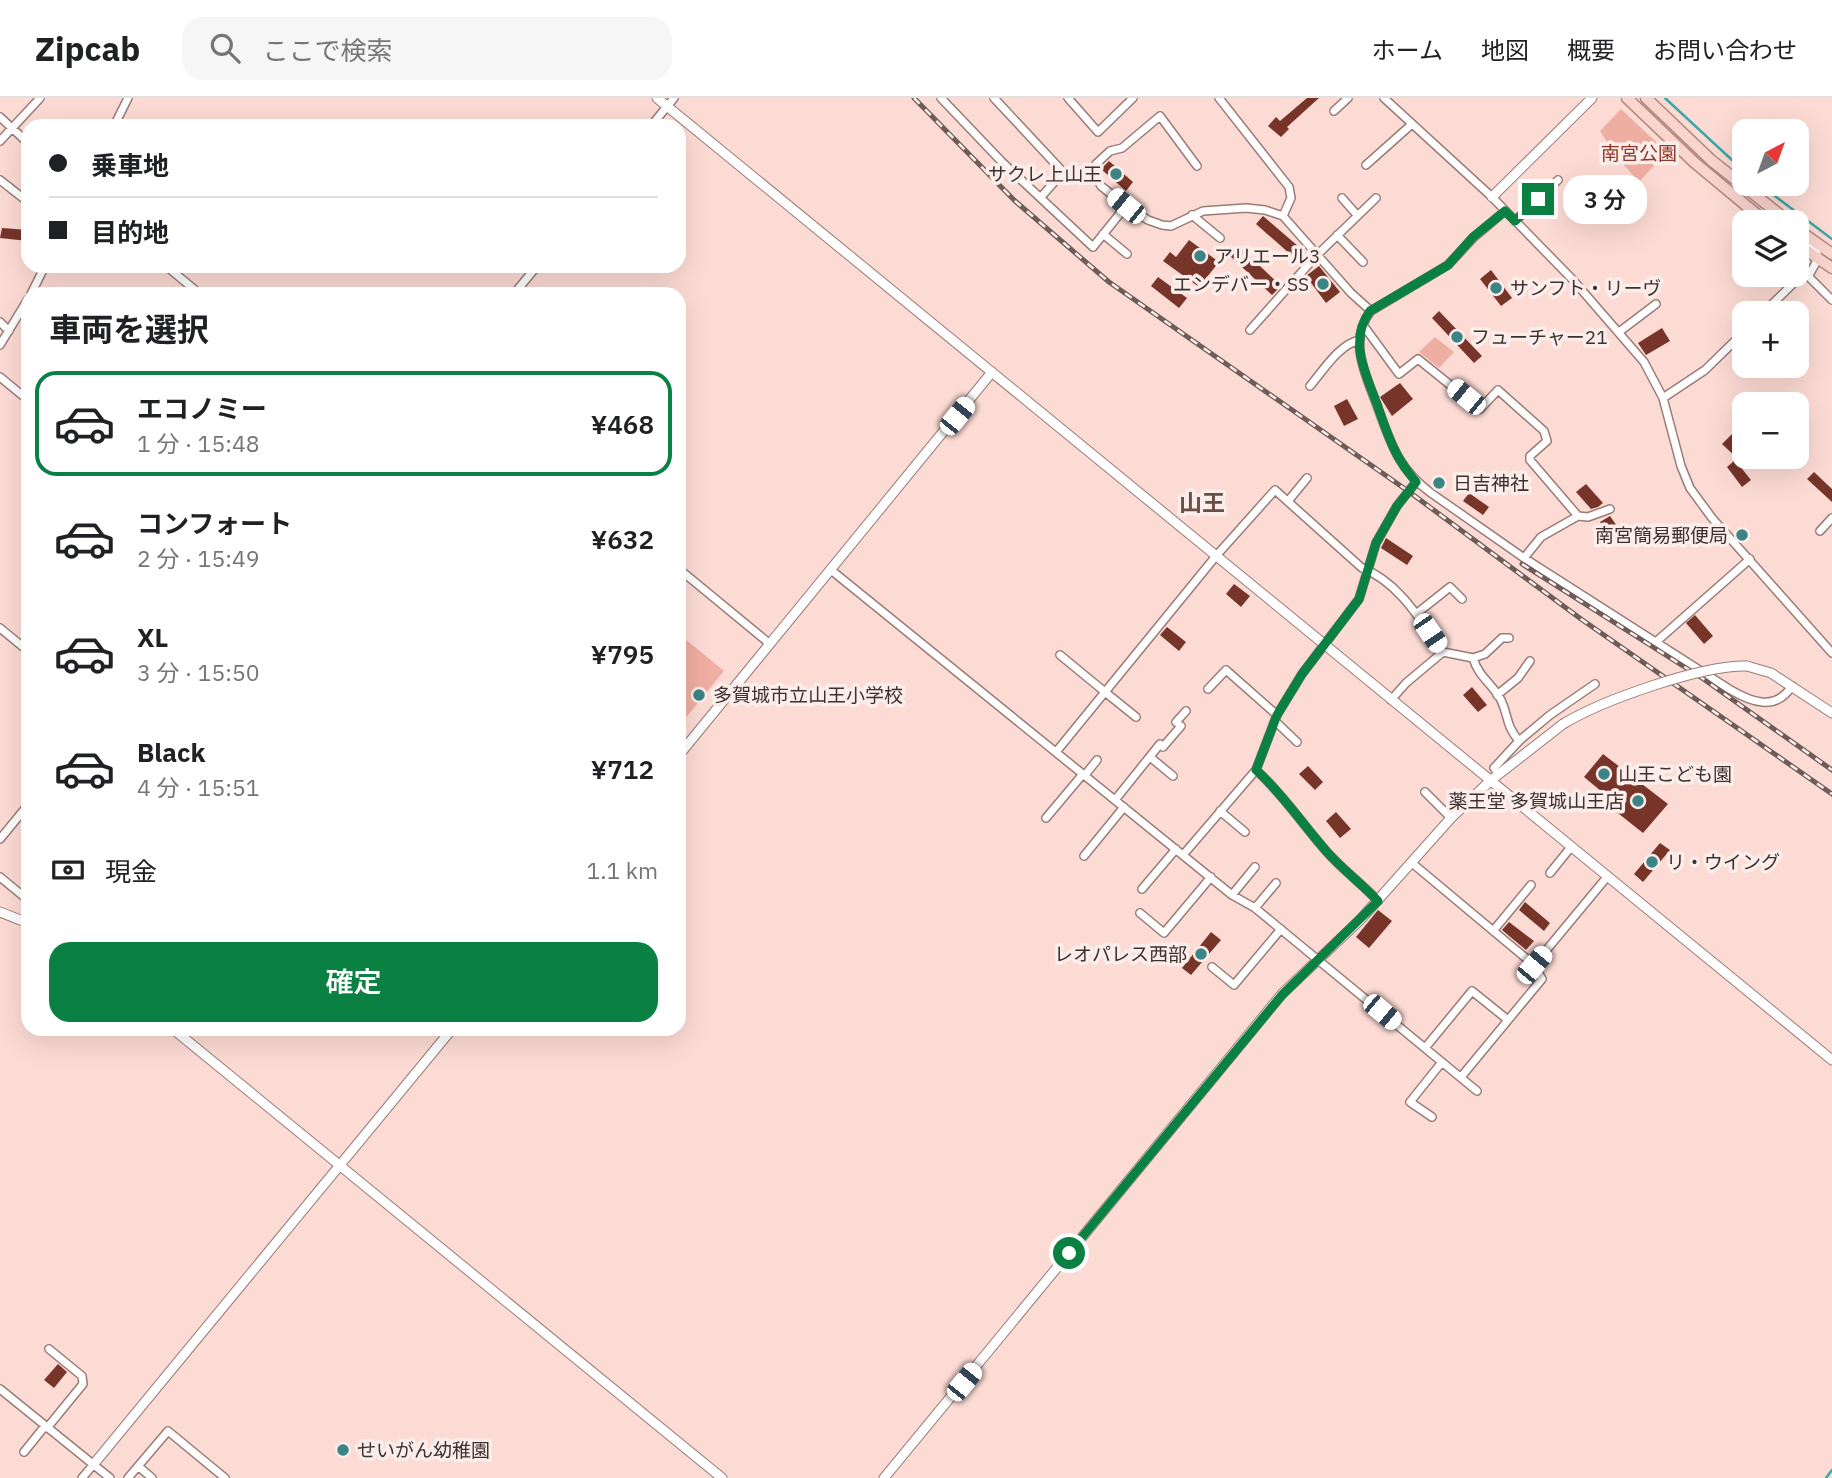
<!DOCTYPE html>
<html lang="ja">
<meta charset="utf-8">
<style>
:root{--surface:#fff;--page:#f6f6f6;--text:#202124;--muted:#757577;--line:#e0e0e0;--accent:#0b8043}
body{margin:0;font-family:"IBM Plex Sans","Noto Sans JP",sans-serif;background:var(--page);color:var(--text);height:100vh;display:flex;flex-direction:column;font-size:26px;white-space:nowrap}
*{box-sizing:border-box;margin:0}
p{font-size:23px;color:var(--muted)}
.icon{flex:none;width:38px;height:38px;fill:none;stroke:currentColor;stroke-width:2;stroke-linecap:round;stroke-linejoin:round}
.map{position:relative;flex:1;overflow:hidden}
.details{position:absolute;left:21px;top:189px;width:665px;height:749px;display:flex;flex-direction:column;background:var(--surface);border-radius:21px;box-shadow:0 7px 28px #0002}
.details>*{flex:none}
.banner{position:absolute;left:21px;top:21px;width:665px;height:154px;border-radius:21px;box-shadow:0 7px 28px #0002;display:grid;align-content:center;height:154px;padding:0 28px;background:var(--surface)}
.needle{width:46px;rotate:41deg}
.fabs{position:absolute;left:1732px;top:21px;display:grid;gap:14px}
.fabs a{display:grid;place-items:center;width:77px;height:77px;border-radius:14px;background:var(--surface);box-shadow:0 7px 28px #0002;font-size:35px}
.end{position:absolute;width:32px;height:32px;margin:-16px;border:9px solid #0b8043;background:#fff;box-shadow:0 0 0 4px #fff}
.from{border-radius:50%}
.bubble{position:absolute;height:49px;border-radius:21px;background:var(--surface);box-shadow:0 7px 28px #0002;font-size:23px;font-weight:600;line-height:49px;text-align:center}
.car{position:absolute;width:21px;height:42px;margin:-21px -10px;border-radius:9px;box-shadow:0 0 5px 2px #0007;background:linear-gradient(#fff 24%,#345 0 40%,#fff 0 76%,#345 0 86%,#fff 0)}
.banner b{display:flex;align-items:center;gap:24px;height:66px;font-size:26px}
.banner b+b{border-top:2px solid var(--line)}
.banner i{width:18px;height:18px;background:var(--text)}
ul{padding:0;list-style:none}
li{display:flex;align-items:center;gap:21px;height:105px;margin:0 14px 10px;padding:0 14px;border:4px solid transparent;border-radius:21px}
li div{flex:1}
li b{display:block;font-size:26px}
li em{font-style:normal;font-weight:600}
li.active{border-color:var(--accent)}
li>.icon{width:63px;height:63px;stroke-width:1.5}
h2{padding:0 28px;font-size:32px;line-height:84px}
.pay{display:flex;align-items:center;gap:18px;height:77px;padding:0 28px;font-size:26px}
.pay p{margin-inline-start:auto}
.cta{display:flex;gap:14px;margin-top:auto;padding:14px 28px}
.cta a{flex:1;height:80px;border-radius:21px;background:var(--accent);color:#fff;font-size:28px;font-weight:600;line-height:80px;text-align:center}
header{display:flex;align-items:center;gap:42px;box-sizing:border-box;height:98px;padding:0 35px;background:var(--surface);border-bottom:2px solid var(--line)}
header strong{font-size:33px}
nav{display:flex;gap:38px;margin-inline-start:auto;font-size:24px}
.search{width:490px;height:63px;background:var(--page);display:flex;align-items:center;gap:18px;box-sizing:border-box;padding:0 24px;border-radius:21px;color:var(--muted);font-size:26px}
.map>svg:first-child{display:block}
.green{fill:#efaea2}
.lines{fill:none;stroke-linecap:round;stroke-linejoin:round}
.stream{stroke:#3aa7a8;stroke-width:2.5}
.building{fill:#773429}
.minor-casing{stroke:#997c76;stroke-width:10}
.tertiary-casing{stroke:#997c76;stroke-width:11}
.primary-casing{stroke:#b58981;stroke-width:13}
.minor{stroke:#fff;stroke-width:7}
.tertiary{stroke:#fff;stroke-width:9}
.primary{stroke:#fad5ce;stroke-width:10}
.rail-casing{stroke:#6d5c58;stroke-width:5}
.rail{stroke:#fbedea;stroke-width:2.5;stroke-dasharray:8;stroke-linecap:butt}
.tertiary-bridge-casing{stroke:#997c76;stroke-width:11;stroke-linecap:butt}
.tertiary-bridge{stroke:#fff;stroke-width:9}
.route{stroke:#0b8043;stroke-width:9}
.poi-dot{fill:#3c8485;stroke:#fbedea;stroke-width:2.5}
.labels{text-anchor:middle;stroke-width:7;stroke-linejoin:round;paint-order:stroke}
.park-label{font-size:19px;fill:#913627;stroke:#fbedea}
.poi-label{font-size:19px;fill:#3d312e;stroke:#fbedea;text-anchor:start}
.quarter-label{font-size:23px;font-weight:bold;fill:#694e48;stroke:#fbedea}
</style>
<header>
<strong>Zipcab</strong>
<div class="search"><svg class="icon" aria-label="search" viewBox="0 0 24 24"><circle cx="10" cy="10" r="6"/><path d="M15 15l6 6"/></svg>ここで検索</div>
<nav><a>ホーム</a><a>地図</a><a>概要</a><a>お問い合わせ</a></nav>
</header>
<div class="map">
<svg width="1832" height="1380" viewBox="0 0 1832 1380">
<rect width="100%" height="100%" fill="#fcdbd4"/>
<path class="green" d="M1621,11L1667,54L1639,84L1616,58L1600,33Z
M1435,239L1454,254L1439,270L1419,254Z
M679,536L724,573L679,628Z"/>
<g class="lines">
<path class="stream" d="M1665,0L1745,74
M1759,86L1832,141
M1826,1380L1832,1372"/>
</g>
<path class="building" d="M1307,0H1319L1287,29L1289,31L1281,39L1268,28L1276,19L1280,23Z
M1109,63L1133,84L1126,93L1101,71Z
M1263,118L1306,155L1299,164L1256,126Z
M2,130L28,132V143L0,140Z
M1189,142L1219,164L1199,189L1163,163L1170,154L1176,159Z
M1238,147L1281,188L1272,197L1229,157Z
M1319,168L1340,194L1326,205L1306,178Z
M1491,172L1512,200L1501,208L1480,181Z
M1158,179L1187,200L1179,210L1151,188Z
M1439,213L1482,258L1474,265L1432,220Z
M1662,230L1670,243L1646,257L1638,245Z
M1400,285L1413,301L1392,318L1380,299Z
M1347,301L1358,321L1344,328L1334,308Z
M1732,336L1745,347V353L1738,361L1722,346Z
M1735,362L1751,382L1742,389L1727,369Z
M1814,374L1832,391V404L1807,381Z
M1586,386L1603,405L1598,409L1591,411L1576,394Z
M1469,395L1489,409L1483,417L1463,403Z
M1610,418L1626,441L1616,448L1600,424Z
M1386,440L1413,458L1407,467L1381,450Z
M1234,486L1250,498L1241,509L1226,496Z
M1695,517L1713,538L1704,546L1686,525Z
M1167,529L1186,544L1179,553L1160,537Z
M1472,589L1487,607L1478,614L1463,597Z
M1603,656L1668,706L1643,735L1609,708L1613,703L1584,679Z
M1308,668L1323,684L1315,692L1299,676Z
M1336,714L1351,731L1340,740L1326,723Z
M1660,745L1670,752L1643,784L1634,776Z
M1525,804L1550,825L1544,833L1519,812Z
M1378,812L1392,823L1369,850L1356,839Z
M1509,824L1534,843L1526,852L1502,832Z
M1211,834L1221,842L1191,877L1182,870Z
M58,1266L67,1274L54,1290L44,1282Z"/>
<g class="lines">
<g class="minor-casing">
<path id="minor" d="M941,0L1002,64L1093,149L1126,108
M994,0L1063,74L1041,99
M1068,0L1098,34L1133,0
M1219,0L1289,89L1291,100L1283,118
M1384,0L1492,99L1573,182L1644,264L1663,300L1681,368L1690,390L1712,420L1832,555
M1334,13L1348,0
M0,19L28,45
M114,28L128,0
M651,28L674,0
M0,43L40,0
M1366,67L1412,26
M1197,68L1160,18L1122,50L1110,53L1096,66L1094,75L1101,88L1126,108L1148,122L1162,127L1171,128L1203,113L1246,110L1265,112L1283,118L1351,195L1371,213
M0,82L28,104
M1342,100L1357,117
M1505,113L1473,140L1448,167L1371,213C1348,242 1365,275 1376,305C1391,344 1396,369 1431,395L1524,460L1729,591C1751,604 1775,614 1792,588
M1770,114L1780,124
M1192,117L1220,140
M1515,123L1558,82
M1103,136L1127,156
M1337,137L1363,164
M1797,138L1817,155L1818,161L1809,177L1810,180L1832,202
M166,168L200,196
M31,196L45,168
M514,196L537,168
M1763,215L1801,178L1809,177
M0,224L9,233
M1363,227L1399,276L1418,261L1480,311L1498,292L1544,333L1547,343L1530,358V362L1578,418
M1250,232L1317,157L1376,100
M1619,234L1656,206
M0,247L28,201
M0,279L28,302
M1310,288C1323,273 1339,246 1360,242
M1663,300L1705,272L1745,233
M1289,402L1307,380
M1820,433L1832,420
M1524,460L1541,439L1578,418L1588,419L1610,411
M679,471L770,546
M831,472L1232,797L1255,810L1477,993
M1416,516L1450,489L1462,501
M0,530L28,553
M1657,543L1750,461
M1060,557L1105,594L1216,458L1275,392L1362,470C1399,484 1421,523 1443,554
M1473,560L1485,556L1502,540H1509
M1208,591L1226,572L1277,617
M1497,597L1518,580L1530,563
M1391,602L1406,585L1443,554L1473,560C1479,580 1493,586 1501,602C1509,619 1505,626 1519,643L1494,670L1499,676
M1275,623L1297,644
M1519,643L1550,617L1595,586
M1056,654L1105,594L1136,619
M1150,659L1173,678
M1256,672C1282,695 1303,727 1327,754C1342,771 1362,786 1378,803
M1085,677L1097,662
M1425,694L1451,720
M1115,702L1160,646L1163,649L1181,628L1176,624L1186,613
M1220,713L1245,734
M1046,720L1083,676
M0,741L28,707
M1183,757L1256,672L1277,617L1302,576L1359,501L1376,445L1397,408L1416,384
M1084,758L1124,709
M1412,765L1534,867
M1550,775L1571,749
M0,779L28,802
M1142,791L1176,751
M1232,797L1255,769
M1255,810L1276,785
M1140,815L1164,835L1211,779
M1493,833L1531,787
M1212,869L1234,887L1281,831
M1425,950L1472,893L1508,922
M1461,979L1542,881L1534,867L1607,779
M1432,1019L1410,1004L1442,964
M0,1291L110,1380
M47,1330L83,1286L82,1278L49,1251
M24,1354L45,1328
M138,1368L152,1380
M82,1380L93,1367
M128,1380L168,1333L225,1380"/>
</g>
<g class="tertiary-casing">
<path id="tertiary" d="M657,0L1832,962
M1492,99L1592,0
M1747,568L1771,575L1832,615
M679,657L992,274
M0,814L28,825
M173,931L722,1380
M93,1367L452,931
M884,1380L1282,896L1360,822L1451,720L1490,683L1563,626"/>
</g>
<g class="primary-casing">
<path id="primary" d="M1627,0L1695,65L1766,124
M1646,0L1711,62L1789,124
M1797,131L1832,156
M1797,146L1832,170"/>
</g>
<use href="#minor" class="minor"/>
<use href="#tertiary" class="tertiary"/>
<use href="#primary" class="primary"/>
<g class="rail-casing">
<path id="rail" d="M914,0L1015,103L1109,184L1408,393L1581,521L1832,696
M1522,466L1702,580L1832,672"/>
</g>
<use href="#rail" class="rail"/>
<g class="tertiary-bridge-casing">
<path id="tertiary-bridge" d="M1563,626C1603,602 1701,567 1747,568"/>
</g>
<use href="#tertiary-bridge" class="tertiary-bridge"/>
</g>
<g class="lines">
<path class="route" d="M1069,1155L1282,897L1378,803C1362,786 1342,771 1327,754C1303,727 1282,695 1256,672L1277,617L1302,576L1359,501L1376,445L1397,408L1416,384C1394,358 1388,338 1377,306C1366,276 1348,243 1370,213L1448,167L1473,139L1505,113L1515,123L1538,101"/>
</g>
<g class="poi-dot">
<circle cx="1116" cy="76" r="7"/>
<circle cx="1200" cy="158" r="7"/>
<circle cx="1323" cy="186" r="7"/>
<circle cx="1496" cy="190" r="7"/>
<circle cx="1457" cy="239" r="7"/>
<circle cx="1439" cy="385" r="7"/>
<circle cx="1742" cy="437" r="7"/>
<circle cx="699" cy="597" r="7"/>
<circle cx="1604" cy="676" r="7"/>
<circle cx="1638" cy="703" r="7"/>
<circle cx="1652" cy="764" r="7"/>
<circle cx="1201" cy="856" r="7"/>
<circle cx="343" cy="1352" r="7"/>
</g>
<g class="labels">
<g class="park-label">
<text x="1639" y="62">南宮公園</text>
</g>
<g class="poi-label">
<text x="1102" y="83" text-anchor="end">サクレ上山王</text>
<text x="1214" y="165">アリエール3</text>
<text x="1309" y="193" text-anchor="end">エンデバー・SS</text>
<text x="1510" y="197">サンフト・リーヴ</text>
<text x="1471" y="246">フューチャー21</text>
<text x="1453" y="392">日吉神社</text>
<text x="1728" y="444" text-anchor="end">南宮簡易郵便局</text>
<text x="713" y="604">多賀城市立山王小学校</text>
<text x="1618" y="683">山王こども園</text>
<text x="1624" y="710" text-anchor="end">薬王堂 多賀城山王店</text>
<text x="1666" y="771">リ・ウイング</text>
<text x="1187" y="863" text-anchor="end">レオパレス西部</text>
<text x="357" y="1359">せいがん幼稚園</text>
</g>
<g class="quarter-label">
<text x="1202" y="413">山王</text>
</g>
</g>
</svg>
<div class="fabs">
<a><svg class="needle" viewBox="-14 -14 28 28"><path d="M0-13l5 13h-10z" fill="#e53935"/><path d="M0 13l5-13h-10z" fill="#757577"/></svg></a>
<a><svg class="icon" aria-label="layers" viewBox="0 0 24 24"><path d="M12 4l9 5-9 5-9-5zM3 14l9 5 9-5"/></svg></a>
<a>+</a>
<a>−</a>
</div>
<i class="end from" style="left:1069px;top:1155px"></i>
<i class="end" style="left:1538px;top:101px"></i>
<div class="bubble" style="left:1563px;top:77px;width:84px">3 分</div>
<i class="car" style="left:1126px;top:108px;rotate:309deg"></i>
<i class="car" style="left:1466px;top:299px;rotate:309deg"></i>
<i class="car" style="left:957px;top:318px;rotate:39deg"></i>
<i class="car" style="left:1430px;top:535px;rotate:146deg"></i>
<i class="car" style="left:1534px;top:867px;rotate:40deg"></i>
<i class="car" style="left:1382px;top:914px;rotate:130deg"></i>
<i class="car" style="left:964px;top:1284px;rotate:39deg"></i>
<div class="banner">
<b><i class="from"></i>乗車地</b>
<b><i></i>目的地</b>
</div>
<section class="details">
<h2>車両を選択</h2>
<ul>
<li class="active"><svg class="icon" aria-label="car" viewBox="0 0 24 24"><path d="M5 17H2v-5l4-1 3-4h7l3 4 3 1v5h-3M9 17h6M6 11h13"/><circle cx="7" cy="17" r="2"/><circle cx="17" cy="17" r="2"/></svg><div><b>エコノミー</b><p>1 分 · 15:48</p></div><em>¥468</em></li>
<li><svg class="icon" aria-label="car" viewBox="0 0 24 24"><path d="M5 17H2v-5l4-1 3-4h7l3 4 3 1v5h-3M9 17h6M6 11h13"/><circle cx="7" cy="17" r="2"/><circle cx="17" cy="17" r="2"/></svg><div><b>コンフォート</b><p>2 分 · 15:49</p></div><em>¥632</em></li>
<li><svg class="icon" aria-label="car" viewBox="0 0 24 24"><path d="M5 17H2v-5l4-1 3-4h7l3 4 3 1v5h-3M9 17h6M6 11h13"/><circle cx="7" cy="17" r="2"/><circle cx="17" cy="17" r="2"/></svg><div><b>XL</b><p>3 分 · 15:50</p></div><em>¥795</em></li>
<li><svg class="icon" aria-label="car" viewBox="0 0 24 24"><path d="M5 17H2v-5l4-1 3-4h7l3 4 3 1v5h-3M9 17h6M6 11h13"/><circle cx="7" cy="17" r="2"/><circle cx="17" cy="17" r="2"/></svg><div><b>Black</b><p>4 分 · 15:51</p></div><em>¥712</em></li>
</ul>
<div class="pay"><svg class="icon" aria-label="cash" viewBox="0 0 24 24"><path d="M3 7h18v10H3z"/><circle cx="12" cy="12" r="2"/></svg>現金<p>1.1 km</p></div>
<div class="cta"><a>確定</a></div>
</section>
</div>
